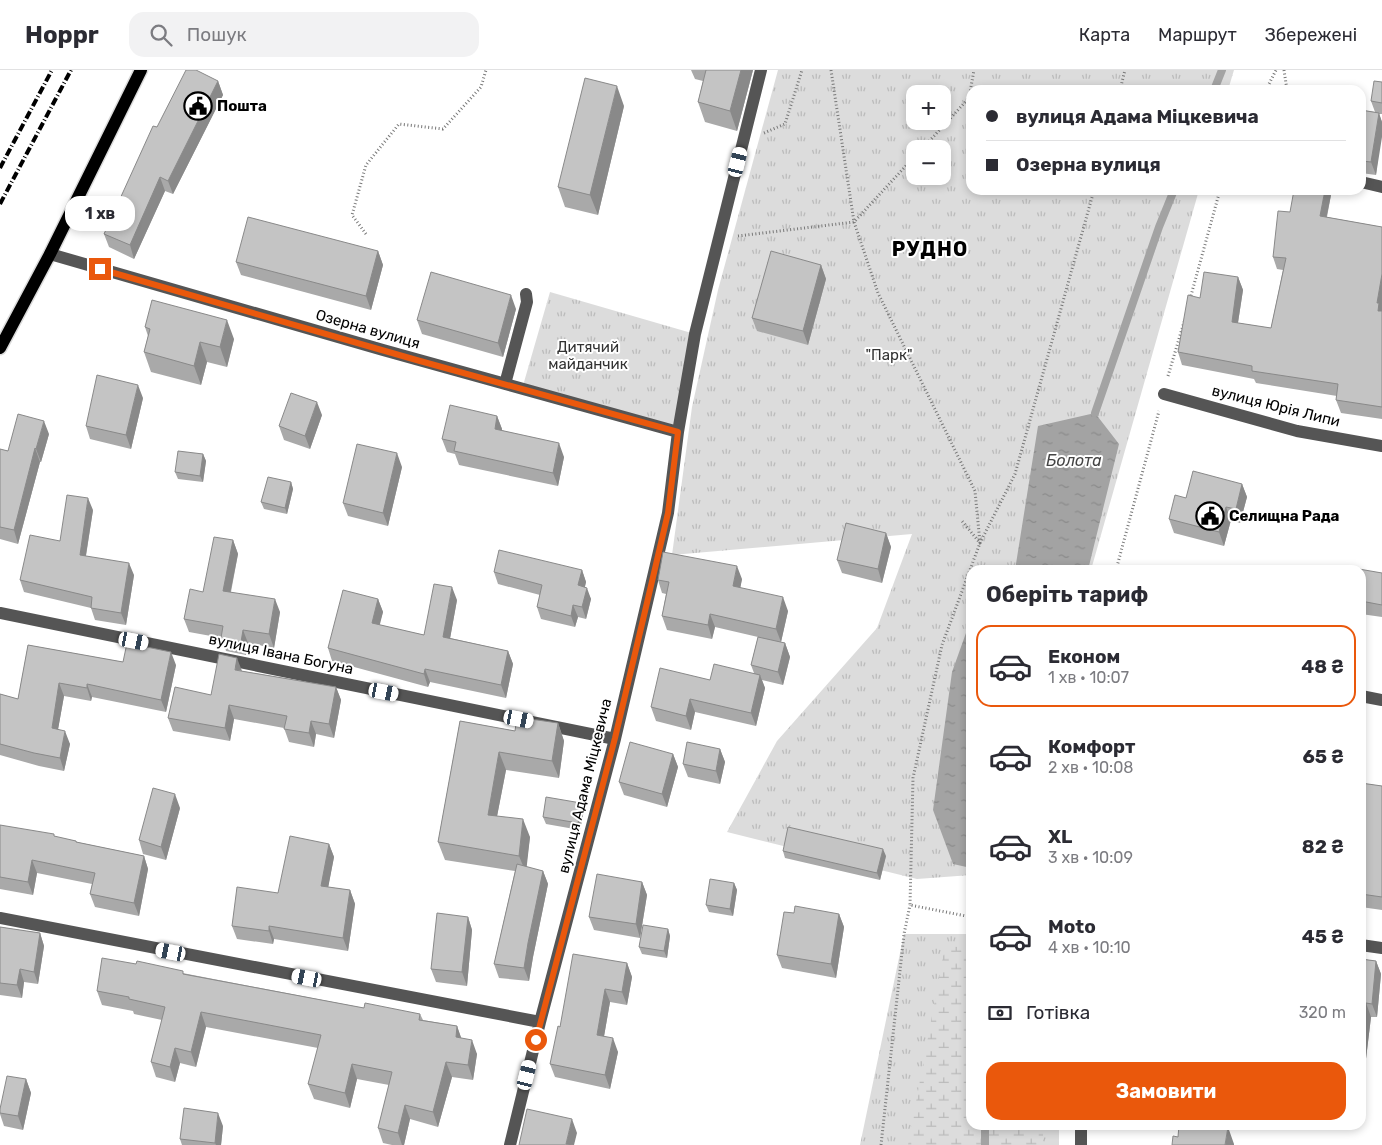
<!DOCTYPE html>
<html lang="uk">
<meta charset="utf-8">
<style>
:root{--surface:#fff;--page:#f2f2f3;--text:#2b2b33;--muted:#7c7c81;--line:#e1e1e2;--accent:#ea580c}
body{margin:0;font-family:Rubik,sans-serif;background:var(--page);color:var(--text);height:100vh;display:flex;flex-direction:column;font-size:19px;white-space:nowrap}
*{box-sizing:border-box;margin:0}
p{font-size:16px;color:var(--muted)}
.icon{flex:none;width:28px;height:28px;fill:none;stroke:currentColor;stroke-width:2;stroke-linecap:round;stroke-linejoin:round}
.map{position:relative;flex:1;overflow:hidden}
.drawer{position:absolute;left:966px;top:495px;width:400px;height:565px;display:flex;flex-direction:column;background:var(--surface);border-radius:15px;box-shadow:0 2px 8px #0003}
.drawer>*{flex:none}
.top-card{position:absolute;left:966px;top:15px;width:400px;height:110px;border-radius:15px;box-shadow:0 2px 8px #0003;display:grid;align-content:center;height:110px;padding:0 20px;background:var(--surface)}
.buttons{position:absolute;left:906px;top:15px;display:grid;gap:10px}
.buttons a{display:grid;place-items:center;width:45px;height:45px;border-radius:10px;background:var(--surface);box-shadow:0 2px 8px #0003;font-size:25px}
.end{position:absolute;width:22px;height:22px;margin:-11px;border:6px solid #ea580c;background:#fff;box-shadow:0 0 0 2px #fff}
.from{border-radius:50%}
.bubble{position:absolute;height:35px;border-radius:15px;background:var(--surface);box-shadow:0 2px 8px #0003;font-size:16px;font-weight:700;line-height:35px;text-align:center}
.car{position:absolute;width:15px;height:30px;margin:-15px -8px;border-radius:6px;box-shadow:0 0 4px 1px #0007;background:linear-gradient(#fff 24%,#345 0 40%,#fff 0 76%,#345 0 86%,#fff 0)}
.top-card b{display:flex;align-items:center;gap:18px;height:48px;font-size:19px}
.top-card b+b{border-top:1px solid var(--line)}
.top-card i{width:12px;height:12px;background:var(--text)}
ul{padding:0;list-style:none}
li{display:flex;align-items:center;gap:15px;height:82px;margin:0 10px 8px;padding:0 10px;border:2px solid transparent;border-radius:15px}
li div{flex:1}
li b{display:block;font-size:19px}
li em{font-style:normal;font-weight:700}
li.current{border-color:var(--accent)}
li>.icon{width:45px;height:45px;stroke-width:1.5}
h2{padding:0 20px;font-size:22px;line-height:60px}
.pay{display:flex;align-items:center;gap:12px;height:55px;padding:0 20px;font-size:19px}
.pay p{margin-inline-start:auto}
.cta{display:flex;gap:10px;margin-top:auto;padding:10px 20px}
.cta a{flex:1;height:58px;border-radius:15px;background:var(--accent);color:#fff;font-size:20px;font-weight:700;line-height:58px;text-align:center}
header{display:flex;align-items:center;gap:30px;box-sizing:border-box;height:70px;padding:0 25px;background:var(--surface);border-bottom:1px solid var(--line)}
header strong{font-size:24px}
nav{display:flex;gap:28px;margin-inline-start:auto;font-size:18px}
.search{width:350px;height:45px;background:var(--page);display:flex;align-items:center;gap:12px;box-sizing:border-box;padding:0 18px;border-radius:15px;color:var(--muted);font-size:19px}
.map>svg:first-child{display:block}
.grass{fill:url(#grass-tufts);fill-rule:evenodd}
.wetland{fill:url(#wetland-marsh)}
.water{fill:url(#water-ripples)}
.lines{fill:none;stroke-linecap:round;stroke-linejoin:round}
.stream{stroke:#a3a3a3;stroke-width:8}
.major-casing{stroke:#dbdbdb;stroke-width:15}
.path{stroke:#777;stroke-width:3;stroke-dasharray:1 2.5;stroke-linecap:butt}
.minor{stroke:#555;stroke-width:12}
.major{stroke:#000;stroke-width:12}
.rail{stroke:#000;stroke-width:4;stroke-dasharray:8 2.5 1 2.5;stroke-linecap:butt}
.wall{fill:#a9a9a9}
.shaded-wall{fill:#898989}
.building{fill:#c4c4c4;stroke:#898989}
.route{stroke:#ea580c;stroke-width:6}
.labels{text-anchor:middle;stroke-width:4;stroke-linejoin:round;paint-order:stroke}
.poi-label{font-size:15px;font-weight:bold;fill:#000;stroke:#fff;text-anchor:start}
.street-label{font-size:15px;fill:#000;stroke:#fff}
.park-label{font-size:15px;fill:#333;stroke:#fff}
.water-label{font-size:16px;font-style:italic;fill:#444;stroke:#fff}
.district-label{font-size:20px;font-weight:bold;letter-spacing:1px;fill:#000;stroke:#fff}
</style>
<header>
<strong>Hoppr</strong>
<div class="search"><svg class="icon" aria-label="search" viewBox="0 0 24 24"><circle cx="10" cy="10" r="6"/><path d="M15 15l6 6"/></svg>Пошук</div>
<nav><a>Карта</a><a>Маршрут</a><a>Збережені</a></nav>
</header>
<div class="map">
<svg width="1382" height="1075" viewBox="0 0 1382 1075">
<defs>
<pattern id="grass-tufts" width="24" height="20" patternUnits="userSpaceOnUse" patternTransform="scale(1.25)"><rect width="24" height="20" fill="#dcdcdc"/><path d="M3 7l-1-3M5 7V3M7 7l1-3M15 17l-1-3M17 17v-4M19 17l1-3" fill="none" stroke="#bbb"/></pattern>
<pattern id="wetland-marsh" width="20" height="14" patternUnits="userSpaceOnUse" patternTransform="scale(1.25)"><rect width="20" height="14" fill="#dcdcdc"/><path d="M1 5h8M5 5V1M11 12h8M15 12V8" fill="none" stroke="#bbb"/></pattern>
<pattern id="water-ripples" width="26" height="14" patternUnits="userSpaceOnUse" patternTransform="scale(1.25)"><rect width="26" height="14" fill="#a3a3a3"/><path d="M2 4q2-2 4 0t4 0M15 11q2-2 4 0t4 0" fill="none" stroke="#8b8b8b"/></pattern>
</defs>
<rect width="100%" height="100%" fill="#fff"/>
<path class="grass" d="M778,0H1234L1228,20H971V120H1199L1091,500H971V805L917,809L727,762L777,671L877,558L912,464L672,485L692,337L718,220ZM915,24H942V51H915ZM915,79H942V106H915Z
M550,222L695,264L678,362L522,319Z
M904,864H971V1055H1059V1075H860Z"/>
<path class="wetland" d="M945,876L971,878V1055H1043V1075H908Z"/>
<path class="water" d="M1095,343L1119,374L1088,500H1015L1038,356Z
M971,549V798L953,794L933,740L952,602Z"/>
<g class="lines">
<path class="stream" d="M1214,20L1222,0
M1095,343L1159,157L1174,120
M985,1055V1075"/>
<g class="major-casing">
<path id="major" d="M0,278L50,184L141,0"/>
</g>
<path class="path" d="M831,0L854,152L878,223L975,421L980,473L962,451
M1284,0L1287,20
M1120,20L1125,0
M1266,20L1276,0
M764,63L785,54L802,0
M922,79L969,28L974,0
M366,164L352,145L366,95L399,54L443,59L481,17L486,0
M738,166L854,152L915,86
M1190,229L1220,120
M1168,306L1184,252
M1116,500L1159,341
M971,847L910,835L913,708L942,575L980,473L1015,404L1094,120
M881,1075L904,864L910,835"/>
<path class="minor" d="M1361,112L1382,117
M50,184L383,280L678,362
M505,314L527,232L526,224
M1164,324L1297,361L1382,376
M0,543L615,669
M1361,626L1382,630
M0,848L540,952
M1361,875L1382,878
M1081,1055V1075
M510,1075L540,952L615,669L668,443L678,362L695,264L761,0"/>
<use href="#major" class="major"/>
<path class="rail" d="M0,98L52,0
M0,134L71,0"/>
</g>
<path class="wall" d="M691,0H753L737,61L705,52L698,32L703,11L695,9Z
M218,11L223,25L173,124L165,121L134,189L109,177L104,164L157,57Z
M1382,12V44H1379L1382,52L1376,105L1361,103V40L1375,42L1371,31Z
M624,36L598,145L565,137L558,117Z
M1331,125L1327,147L1382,157V349L1341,343L1336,330L1337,326L1256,313L1254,309L1182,295L1178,282L1200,228L1238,207L1243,220L1238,253L1271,258L1283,200L1277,199L1273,187L1290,142Z
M378,181L383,195L371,240L241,205L236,192Z
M821,195L826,209L808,275L757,261L752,248Z
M516,239L503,287L422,264L417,250Z
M145,257L234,269L227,297L207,292L201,315L151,302L144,282L148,266Z
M143,328L131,379L90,369L86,356Z
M322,345L310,379L284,370L279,356Z
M497,346L502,359V360L564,387L558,416L459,395L455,384L447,382L442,369Z
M49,364L41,392H40L18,474L0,469V379L8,381Z
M203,384L206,391L203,412L178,409L175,402Z
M402,397L388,456L348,446L343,433Z
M291,412L293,419L287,444L264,439L261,432Z
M1242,414L1247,427L1240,453L1231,450L1224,476L1174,463L1169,449L1186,428Z
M93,440L86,486L134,505L126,555L95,550L91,538L24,522L20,510Z
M886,463L891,477L882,513L842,503L837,490Z
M233,470L238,484L231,522L280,542L274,578L248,573L246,585L226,581L222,568L189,562L184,549L203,522Z
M582,500L586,512L585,517L591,529L586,549L578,547L575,557L541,549L537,537L540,525L498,514L494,502Z
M1361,500L1382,503V547L1361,544Z
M742,509L740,518L788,541L781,572L785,573L790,587L783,615L762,610L765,618L756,656L695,642L691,660L656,651L651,637L710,610L754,603L751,595L758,567L715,557L712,569L667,560L662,546L666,524L662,523L658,510Z
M378,529L383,542L379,555L424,565L457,530L450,568L508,581L513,594L506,628L430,612L428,617L332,591L328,578Z
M28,575L123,592L176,595L166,642L92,627L91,631L64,626L58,659L70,674L64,701L39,696L0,685V624L18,629Z
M242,601L336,617L341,630L334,668L316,664L314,677L289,672L284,658L234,649L230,671L173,661L168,648L211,625Z
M460,651L515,661L558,653L564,671L559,708L506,700L497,746L530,767L526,797L543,801L548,814L533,887L529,911L499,908L494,894L515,801L445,790L438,772Z
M720,679L725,692L720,714L688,707L683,694Z
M673,684L678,697L667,737L624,725L619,712Z
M1361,713L1382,716V840L1361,837Z
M180,738L166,790L143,784L139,770Z
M584,740L580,760L546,754L543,747Z
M0,755L76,771L77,772L144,786L148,799L139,846L95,837L90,824L92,814L37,803L33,825L0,819Z
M329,774L334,787L328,817L350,820L355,834L348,881L274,869L273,874L237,869L232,856L278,823Z
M783,781L886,786L880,810L785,788Z
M642,812L647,825L640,868L594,860L589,847Z
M734,813L737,820L733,846L709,842L706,835Z
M794,843L839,844L844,857L836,908L782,898L777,885Z
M468,847L472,860L467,916L436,912L431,899Z
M0,857L40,863L44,876L38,914L24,912L22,928L0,925Z
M668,859L670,866L667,888L642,884L639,877Z
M1361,889L1376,891L1381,904L1377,947H1371L1365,997H1361Z
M627,893L632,907L627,935L610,932L604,966L618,982L610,1019L555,1007L550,994L560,957Z
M136,894L364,938L420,944L423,950L457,956L461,968L477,984L473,1010L452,1007L438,1057L410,1049L404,1075H392L383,1073L378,1058L389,1015L357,1009L350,1038L314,1029L308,1014L318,978L206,957L196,997L180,993L175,1012L156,1007L151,992L162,950L134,944L133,941L102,935L97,921Z
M26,1009L31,1023L23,1060L4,1056L0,1044V1039Z
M223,1056L221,1075H182L180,1069Z"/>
<path class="shaded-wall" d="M741,0H753L737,61L730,41Z
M218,11L223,25L173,124L168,111Z
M617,16L624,36L598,145L590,125Z
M1379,43L1382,52V67L1376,105L1371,92Z
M160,107L165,121L134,189L130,175Z
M1325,120H1329L1331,125L1324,159L1320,146Z
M378,181L383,195L371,240L366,226Z
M821,195L826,209L808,275L803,261Z
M1382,204V252L1378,241L1377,233Z
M1238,207L1243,220L1236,265L1232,252Z
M511,225L516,239L503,287L498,273Z
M227,250L234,269L227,297L220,277Z
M200,272L207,292L201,315L194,296Z
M138,315L143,328L131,379L126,365Z
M317,332L322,345L310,379L305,366Z
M497,346L502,359L499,372L495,359Z
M44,351L49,364L41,392L36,379Z
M559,373L564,387L558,416L553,403Z
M35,378L40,392L18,474L14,460Z
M397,383L402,397L388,456L383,443Z
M203,384L206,391L203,412L200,406Z
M291,412L293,419L287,444L285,438Z
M1242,414L1247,427L1240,453L1236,439Z
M88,428L93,440L84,497L80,485Z
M1226,437L1231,450L1224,476L1219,462Z
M886,463L891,477L882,513L878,499Z
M233,470L238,484L228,534L223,521Z
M129,493L134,505L126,555L121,543Z
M737,496L742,509L738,530L733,516Z
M582,500L586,512L582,527L578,515Z
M452,517L457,530L448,580L443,567Z
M587,518L591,529L586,549L582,537Z
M783,527L788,541L781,572L776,559Z
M275,529L280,542L274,578L269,564Z
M378,529L383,542L377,566L372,553Z
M573,535L578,547L575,557L571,546Z
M710,544L715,557L712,569L708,555Z
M243,560L248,573L246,585L241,572Z
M785,573L790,587L783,615L778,602Z
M508,581L513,594L506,628L501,615Z
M171,582L176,595L166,642L161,630Z
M237,588L242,601L235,600Z
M425,599L430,612L428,617L424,604Z
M760,605L765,618L756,656L751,643Z
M59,613L64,626L56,671L52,658Z
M87,614L92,627L91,631L87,618Z
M336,617L341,630L334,668L329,654Z
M690,629L695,642L691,660L686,646Z
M229,635L234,649L230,671L225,658Z
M311,651L316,664L314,677L309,663Z
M558,653L564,671L559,708L552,691Z
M65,661L70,674L64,701L60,688Z
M720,679L725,692L720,714L716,701Z
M499,682L506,700L494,762L488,745Z
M673,684L678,697L667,737L662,724Z
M175,724L180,738L166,790L161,777Z
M581,733L584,740L580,760L578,753Z
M523,749L530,767L526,803L519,786Z
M329,774L334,787L326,829L321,816Z
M883,779L886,786L880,810L877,803Z
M144,786L148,799L139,846L134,833Z
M32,790L37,803L33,825L28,812Z
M543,801L548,814L533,887L529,911L524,898L528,873Z
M642,812L647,825L640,868L636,854Z
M734,813L737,820L733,846L730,839Z
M350,820L355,834L348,881L343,868Z
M839,844L844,857L836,908L831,894Z
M468,847L472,860L467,916L462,902Z
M269,856L274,869L273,874L269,861Z
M668,859L670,866L667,888L664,881Z
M40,863L44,876L38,914L34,902Z
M1376,891L1381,904L1377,947L1372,934Z
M627,893L632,907L627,935L622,922Z
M20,899L24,912L22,928L17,915Z
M605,919L610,932L602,978L597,965Z
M1366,933L1371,947L1365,997L1361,987V975Z
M201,942L206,957L196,997L191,982Z
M457,956L462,970L456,967Z
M613,968L618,982L610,1019L605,1005Z
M472,970L477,984L473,1010L468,995Z
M175,978L180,993L175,1012L170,997Z
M446,992L452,1007L438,1057L433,1042Z
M352,994L357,1009L350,1038L345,1023Z
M26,1009L31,1023L23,1060L18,1046Z
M405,1035L410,1049L404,1075H402L398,1063Z
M218,1043L223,1056L221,1075H216L215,1073Z
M572,1049L577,1063L574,1075L566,1074Z
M1228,1057L1234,1074V1075H1225Z"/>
<path class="building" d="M186,0H196L218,11L168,111L160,107L130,175L104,164L153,56L157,57Z
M706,0H741L730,41L698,32Z
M585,8L617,16L590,125L558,117Z
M1374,11L1382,12V33L1371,31Z
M1361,40L1379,43L1371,92L1361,91Z
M1294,120H1325L1320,146L1382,157V204L1377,233H1379L1378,241H1382V337L1336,330L1338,314L1252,301V296L1178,282L1188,225L1200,228L1204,202L1238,207L1232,252L1271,258L1286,188L1273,187L1278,141L1290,142Z
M248,147L378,181L366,226L236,192Z
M771,181L821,195L803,261L752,248Z
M431,202L511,225L498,273L417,250Z
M152,230L227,250L220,277L200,272L194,296L144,282L150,259L145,257Z
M97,305L138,315L126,365L86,356Z
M291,323L317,332L305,366L279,356Z
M450,335L497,346L495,359L559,373L553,403L454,381L456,372L442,369Z
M18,344L44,351L36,379L35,378L14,460L0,457V379L8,381Z
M357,374L397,383L383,443L343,433Z
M178,381L203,384L200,406L175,402Z
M1193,401L1242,414L1236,439L1226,437L1219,462L1169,449L1175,425L1186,428Z
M268,407L291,412L285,438L261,432Z
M67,425L88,428L80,485L129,493L121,543L91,538L92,527L20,510L30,465L60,471Z
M846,453L886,463L878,499L837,490Z
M214,467L233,470L223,521L275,529L269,564L243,560L241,572L221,568L223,556L184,549L190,519L203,522Z
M499,480L582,500L578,515L587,518L582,537L573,535L571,546L537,537L542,515L494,502Z
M663,482L737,496L733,516L783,527L776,559L710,544L708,555L662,546L669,512L658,510Z
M1359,499L1382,503V535L1361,531V500H1359Z
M434,514L452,517L443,567L508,581L501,615L425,599L424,604L328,578L343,520L378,529L372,553L424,565Z
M758,567L785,573L778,602L751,595Z
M127,573L171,582L161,630L87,614V618L59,613L52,658L65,661L60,688L34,683L0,674V624L18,629L28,575L123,592Z
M219,584L237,588L235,600L336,617L329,654L311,651L309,663L284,659L287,646L229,635L225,658L168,648L175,617L211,625Z
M714,594L760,605L751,643L690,629L686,646L651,637L660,598L710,610Z
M517,647L558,653L552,691L499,682L488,745L523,749L519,786L438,772L460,651L515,661Z
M630,672L673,684L662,724L619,712Z
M687,672L720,679L716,701L683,694Z
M1361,713L1382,716V827L1361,824Z
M153,718L175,724L161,777L139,770Z
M546,727L581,733L578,753L543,747Z
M0,755L54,764V766L76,771V772L144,786L134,833L90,824L95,803L32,790L28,812L0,807Z
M788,757L883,779L877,803L783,781Z
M290,766L329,774L321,816L350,820L343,868L269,856V861L232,856L237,817L278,823Z
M517,794L543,801L528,873L524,898L494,894Z
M597,804L642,812L636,854L589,847Z
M710,809L734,813L730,839L706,835Z
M795,836L839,844L831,894L777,885L784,842L794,843Z
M437,843L468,847L462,902L431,899Z
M643,855L668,859L664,881L639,877Z
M0,857L40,863L34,902L20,899L17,915L0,913Z
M573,884L627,893L622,922L605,919L597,965L613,968L605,1005L550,994L558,956L560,957Z
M102,888L136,894L137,891L183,901V904L364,938L365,933L420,944L419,950L457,956L456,967L472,970L468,995L446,992L433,1042L405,1035L398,1063L378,1058L392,1002L352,994L345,1023L308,1014L321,965L201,942L191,982L175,978L170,997L151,992L165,937L129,929V927L97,921Z
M1361,889L1376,891L1372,934L1366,933L1361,975Z
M7,1006L26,1009L18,1046L0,1043V1039Z
M184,1038L218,1043L215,1073L180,1069Z
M527,1039L572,1049L566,1074L574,1075H519Z
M1179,1055H1213L1228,1057L1225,1075H1172L1173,1066L1178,1067Z"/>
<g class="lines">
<path class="route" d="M100,199L420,291L678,362L668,443L646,537L615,668L536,970"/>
</g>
<defs>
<g id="civic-ring" transform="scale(1.4375)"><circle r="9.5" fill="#fff" stroke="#000" stroke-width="1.5"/><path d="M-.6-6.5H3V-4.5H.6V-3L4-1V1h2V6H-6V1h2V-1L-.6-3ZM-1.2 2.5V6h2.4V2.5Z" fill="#000"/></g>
</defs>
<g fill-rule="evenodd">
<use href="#civic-ring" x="198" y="36"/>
<use href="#civic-ring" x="1210" y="446"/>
</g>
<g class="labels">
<g class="poi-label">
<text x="217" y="41">Пошта</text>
<text x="1229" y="451">Селищна Рада</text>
</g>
<g class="street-label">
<text transform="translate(368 259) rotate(16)" y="5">Озерна вулиця</text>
<text transform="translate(1276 336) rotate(14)" y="5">вулиця Юрія Липи</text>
<text transform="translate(281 584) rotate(12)" y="5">вулиця Івана Богуна</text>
<text transform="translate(585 716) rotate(-76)" y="5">вулиця Адама Міцкевича</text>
</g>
<g class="park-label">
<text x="588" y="282">Дитячий<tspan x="588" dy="17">майданчик</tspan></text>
<text x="889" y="290">"Парк"</text>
</g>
<g class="water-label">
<text x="1074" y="396">Болота</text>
</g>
<g class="district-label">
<text x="930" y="186">РУДНО</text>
</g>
</g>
</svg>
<div class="buttons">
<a>+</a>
<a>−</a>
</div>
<i class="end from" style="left:536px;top:970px"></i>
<i class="end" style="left:100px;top:199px"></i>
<div class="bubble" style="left:65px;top:126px;width:70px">1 хв</div>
<i class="car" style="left:738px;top:92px;rotate:14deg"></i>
<i class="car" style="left:134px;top:571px;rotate:101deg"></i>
<i class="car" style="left:384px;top:622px;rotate:101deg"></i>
<i class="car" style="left:519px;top:649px;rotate:101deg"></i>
<i class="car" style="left:171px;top:882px;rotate:281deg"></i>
<i class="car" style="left:307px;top:908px;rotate:281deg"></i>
<i class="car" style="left:527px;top:1005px;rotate:14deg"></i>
<div class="top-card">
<b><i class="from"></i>вулиця Адама Міцкевича</b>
<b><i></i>Озерна вулиця</b>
</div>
<section class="drawer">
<h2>Оберіть тариф</h2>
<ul>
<li class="current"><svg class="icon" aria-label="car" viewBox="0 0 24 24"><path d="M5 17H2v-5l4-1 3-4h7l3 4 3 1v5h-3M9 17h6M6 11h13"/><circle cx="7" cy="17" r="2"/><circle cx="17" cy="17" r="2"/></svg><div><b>Економ</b><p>1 хв · 10:07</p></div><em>48 ₴</em></li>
<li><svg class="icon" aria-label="car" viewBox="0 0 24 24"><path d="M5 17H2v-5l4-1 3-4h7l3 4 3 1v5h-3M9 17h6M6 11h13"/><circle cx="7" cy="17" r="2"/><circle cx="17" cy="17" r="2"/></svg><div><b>Комфорт</b><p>2 хв · 10:08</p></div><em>65 ₴</em></li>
<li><svg class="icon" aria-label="car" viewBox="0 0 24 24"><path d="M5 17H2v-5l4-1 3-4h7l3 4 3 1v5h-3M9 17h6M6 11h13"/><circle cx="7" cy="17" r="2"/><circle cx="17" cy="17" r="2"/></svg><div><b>XL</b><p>3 хв · 10:09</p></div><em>82 ₴</em></li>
<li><svg class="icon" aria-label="car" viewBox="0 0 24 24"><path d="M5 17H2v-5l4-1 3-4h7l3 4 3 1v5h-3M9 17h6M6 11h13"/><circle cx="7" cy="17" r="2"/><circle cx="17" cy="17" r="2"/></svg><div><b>Moto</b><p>4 хв · 10:10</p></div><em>45 ₴</em></li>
</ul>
<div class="pay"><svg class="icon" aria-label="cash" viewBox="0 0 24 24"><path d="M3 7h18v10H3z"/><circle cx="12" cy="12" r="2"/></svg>Готівка<p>320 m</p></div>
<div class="cta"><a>Замовити</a></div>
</section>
</div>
